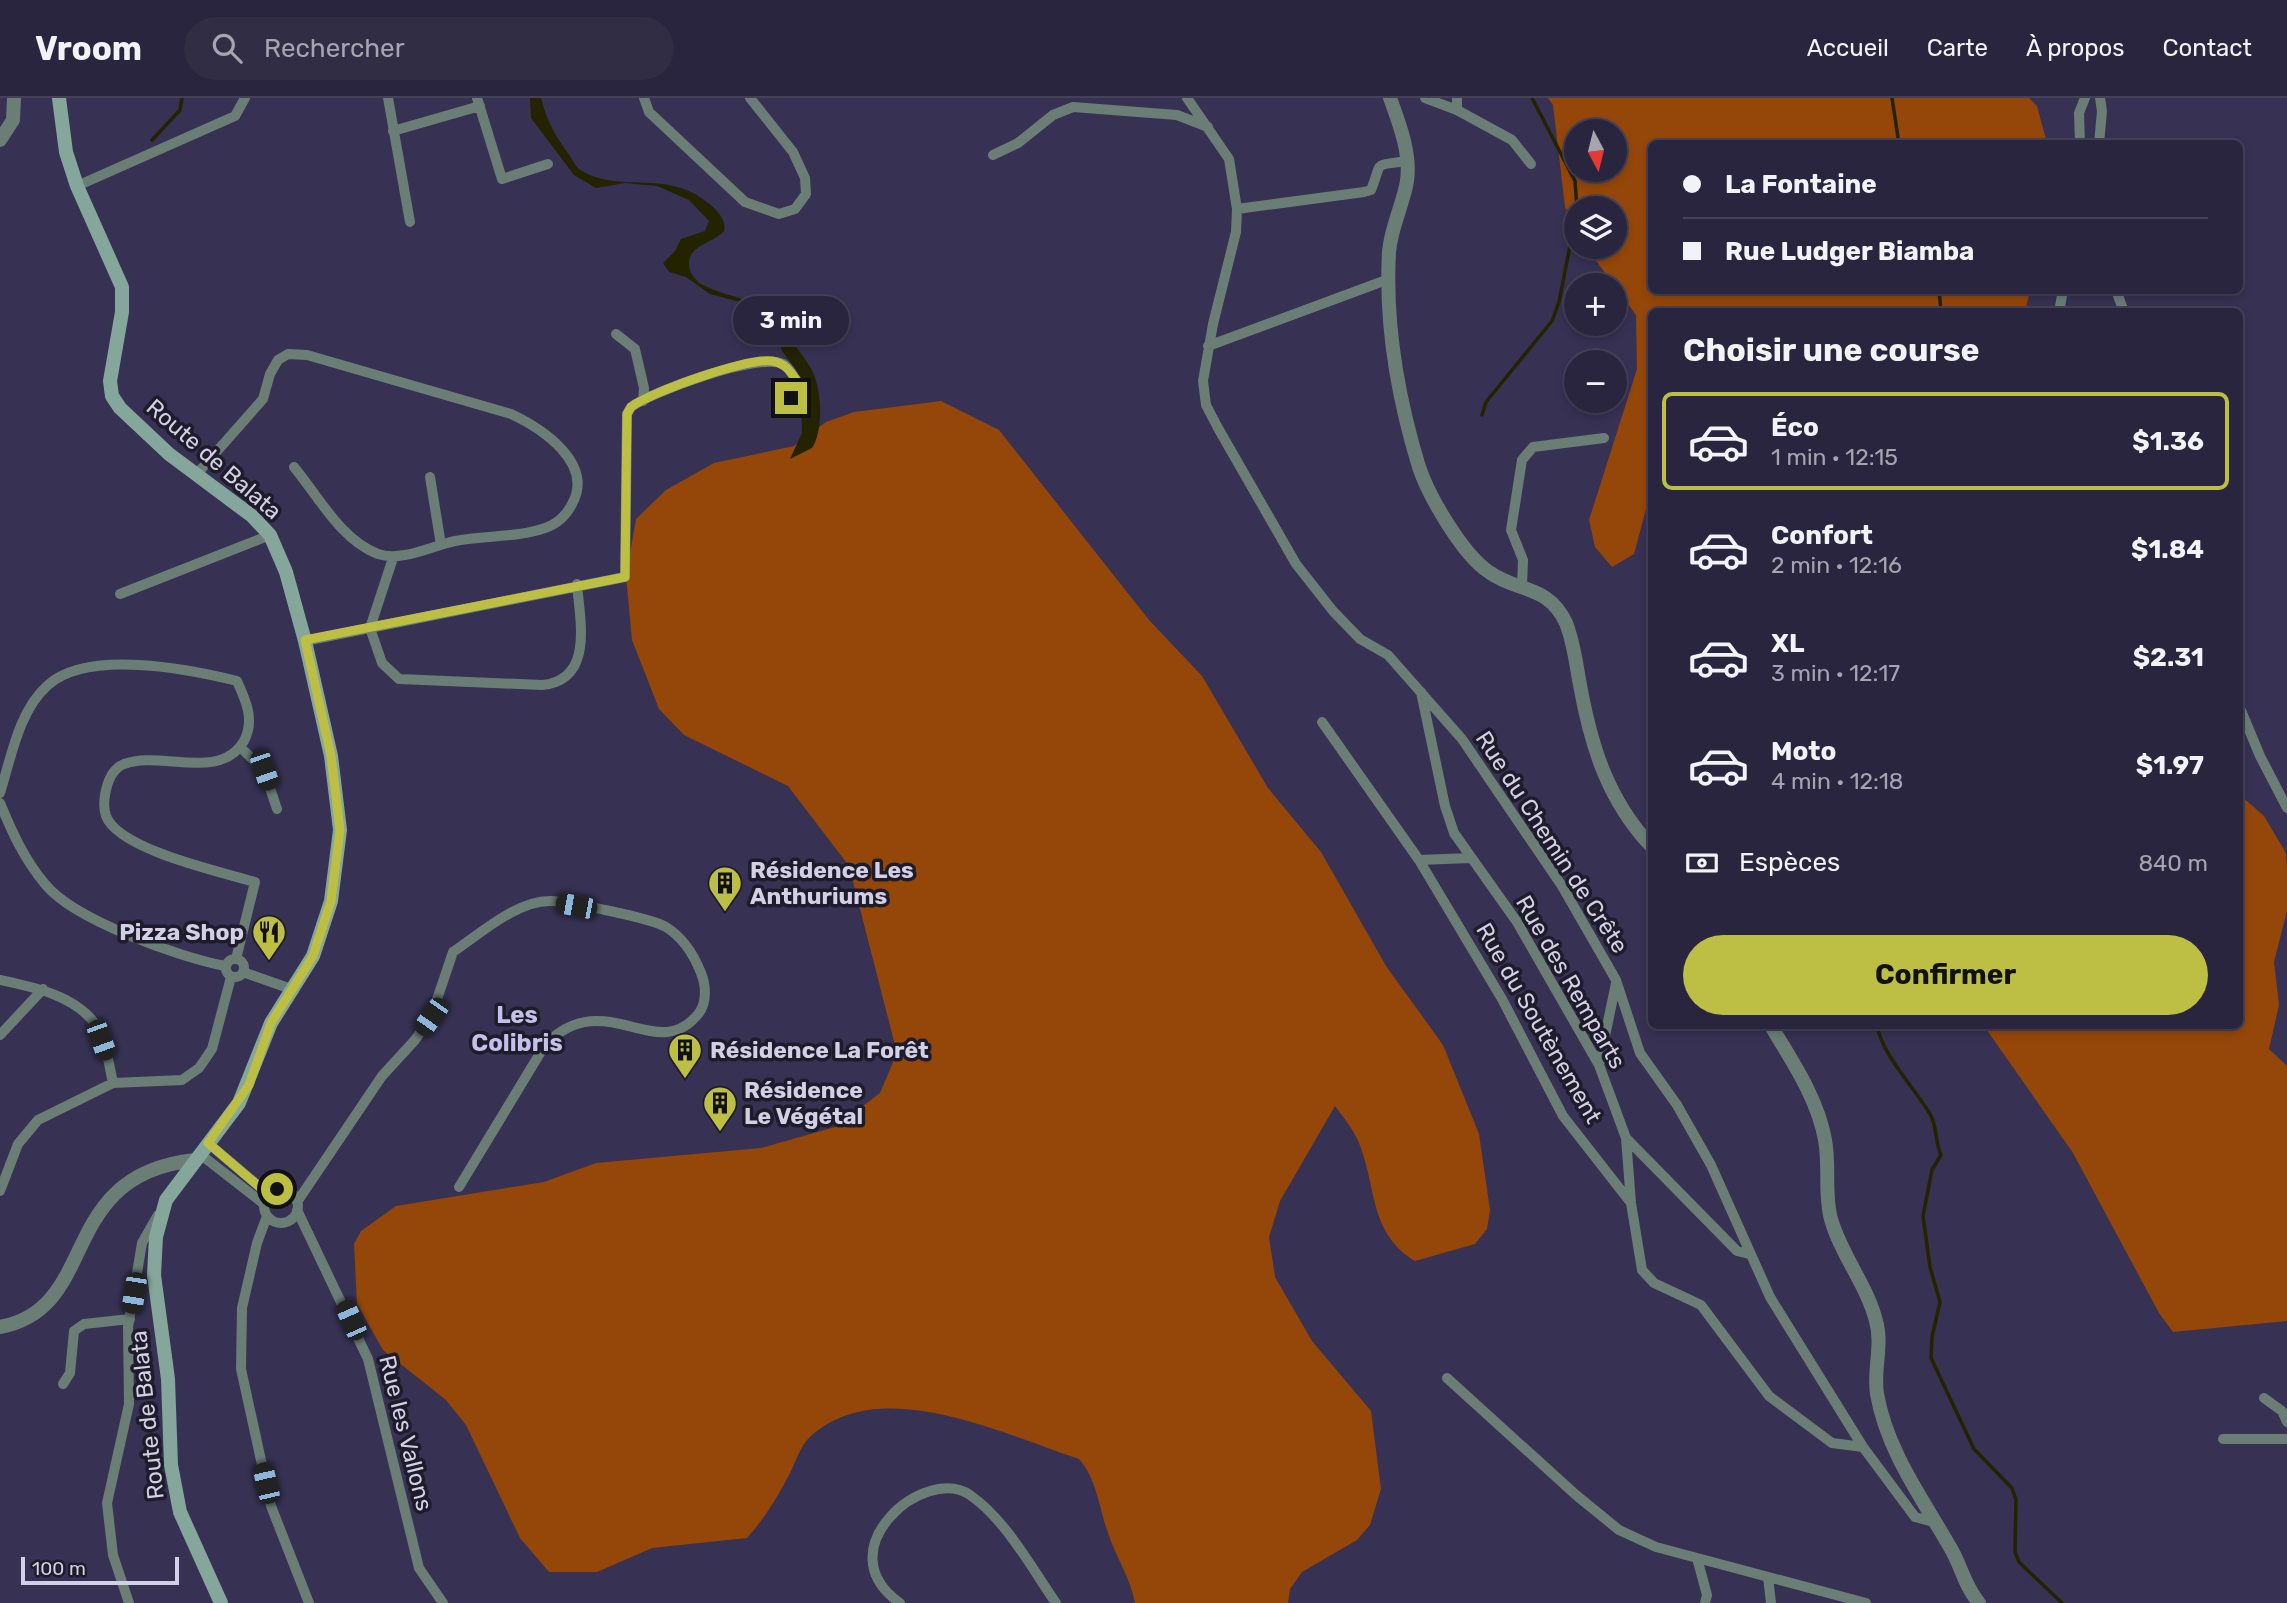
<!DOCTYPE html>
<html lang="fr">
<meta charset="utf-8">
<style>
:root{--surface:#29253e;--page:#312d45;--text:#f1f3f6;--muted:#a5a5b0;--line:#454258;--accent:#bcbf44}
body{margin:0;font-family:Rubik,sans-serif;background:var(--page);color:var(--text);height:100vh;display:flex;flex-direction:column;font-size:26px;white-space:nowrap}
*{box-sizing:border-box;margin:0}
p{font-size:23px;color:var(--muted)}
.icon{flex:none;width:38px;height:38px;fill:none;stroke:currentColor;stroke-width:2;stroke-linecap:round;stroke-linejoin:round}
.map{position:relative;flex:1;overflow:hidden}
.sheet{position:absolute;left:1648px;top:210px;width:595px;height:721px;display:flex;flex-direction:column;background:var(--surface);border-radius:10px;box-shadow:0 4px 10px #0003,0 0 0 2px var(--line)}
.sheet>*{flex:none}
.guide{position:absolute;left:1648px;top:42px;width:595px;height:154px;border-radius:10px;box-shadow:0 4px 10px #0003,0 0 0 2px var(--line);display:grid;align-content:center;height:154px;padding:0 35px;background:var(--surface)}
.needle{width:46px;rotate:173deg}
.buttons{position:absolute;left:1564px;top:21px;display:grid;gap:14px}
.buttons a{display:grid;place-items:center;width:63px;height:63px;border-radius:50%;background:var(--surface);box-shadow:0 4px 10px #0003,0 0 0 2px var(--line);font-size:35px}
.scale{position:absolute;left:21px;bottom:18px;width:158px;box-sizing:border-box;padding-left:7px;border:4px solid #d3d0e6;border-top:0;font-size:19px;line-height:24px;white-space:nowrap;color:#d3d0e6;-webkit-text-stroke:5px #1e1c2b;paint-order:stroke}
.end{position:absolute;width:32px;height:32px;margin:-16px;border:9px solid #bcbf44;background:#111;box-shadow:0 0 0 4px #111}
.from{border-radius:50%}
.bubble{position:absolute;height:49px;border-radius:24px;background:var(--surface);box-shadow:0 4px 10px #0003,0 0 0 2px var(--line);font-size:23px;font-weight:700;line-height:49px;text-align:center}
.car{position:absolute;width:21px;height:42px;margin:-21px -10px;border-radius:9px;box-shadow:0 0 5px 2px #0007;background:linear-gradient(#222 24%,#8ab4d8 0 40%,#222 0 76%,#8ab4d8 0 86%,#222 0)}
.guide b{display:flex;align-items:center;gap:24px;height:66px;font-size:26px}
.guide b+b{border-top:2px solid var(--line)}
.guide i{width:18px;height:18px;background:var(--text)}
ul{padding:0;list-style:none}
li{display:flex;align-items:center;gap:21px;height:98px;margin:0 14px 10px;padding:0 21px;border:4px solid transparent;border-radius:10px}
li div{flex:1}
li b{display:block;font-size:26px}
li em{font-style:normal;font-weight:700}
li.current{border-color:var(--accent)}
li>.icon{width:63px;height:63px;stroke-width:1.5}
h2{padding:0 35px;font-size:32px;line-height:84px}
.pay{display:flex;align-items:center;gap:18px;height:77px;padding:0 35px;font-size:26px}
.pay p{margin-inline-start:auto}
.cta{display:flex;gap:14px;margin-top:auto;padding:14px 35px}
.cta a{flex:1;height:80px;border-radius:42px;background:var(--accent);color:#111;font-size:28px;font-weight:700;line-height:80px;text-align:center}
header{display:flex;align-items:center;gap:42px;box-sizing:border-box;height:98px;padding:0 35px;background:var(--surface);border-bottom:2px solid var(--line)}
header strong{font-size:33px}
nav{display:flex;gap:38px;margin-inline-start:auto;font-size:24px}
.search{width:490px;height:63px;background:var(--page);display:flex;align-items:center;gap:18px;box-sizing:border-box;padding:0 24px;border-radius:38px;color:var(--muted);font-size:26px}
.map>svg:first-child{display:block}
.green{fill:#954709;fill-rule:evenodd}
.water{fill:#232300}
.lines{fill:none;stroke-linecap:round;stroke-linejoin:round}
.stream{stroke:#232300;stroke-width:3.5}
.minor{stroke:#6a7e76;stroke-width:10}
.tertiary{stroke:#6a7e76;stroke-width:14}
.secondary{stroke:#85a69a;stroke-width:14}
.route{stroke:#bcbf44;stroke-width:9}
.labels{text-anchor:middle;stroke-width:7;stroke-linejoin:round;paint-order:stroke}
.street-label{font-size:23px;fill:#d3d0e6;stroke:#1e1c2b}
.poi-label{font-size:23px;font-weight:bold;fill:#d3d0e6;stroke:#1e1c2b;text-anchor:start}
.neighbourhood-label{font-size:24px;font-weight:bold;fill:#c5c0e9;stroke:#1e1c2b}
</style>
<header>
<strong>Vroom</strong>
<div class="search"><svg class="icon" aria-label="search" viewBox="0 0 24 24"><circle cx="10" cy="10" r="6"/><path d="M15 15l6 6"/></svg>Rechercher</div>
<nav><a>Accueil</a><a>Carte</a><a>À propos</a><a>Contact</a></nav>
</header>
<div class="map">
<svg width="2287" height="1505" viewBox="0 0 2287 1505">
<rect width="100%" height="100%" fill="#373153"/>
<path class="green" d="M1548,0H2029L2037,8L2047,45L1652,46V192L2030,193L2025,213L1652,214V389L1634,456L1612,469L1595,449L1589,422L1637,271L1636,217L1586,149H1615V110H1577V131L1565,109L1553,7ZM1577,33H1615V72H1577Z
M941,303L999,332L1149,522L1202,578L1268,690L1321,754L1386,868L1443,947L1479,1036L1490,1112L1487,1131L1475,1146L1415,1163C1369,1135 1377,1090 1359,1045C1354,1032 1343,1019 1335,1008L1280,1103L1269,1139L1275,1179L1312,1243L1371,1313L1381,1391L1370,1427L1357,1442L1302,1474L1290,1491L1288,1505H1135C1130,1478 1115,1458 1107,1432C1099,1408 1096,1380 1079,1361C1002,1336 878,1274 809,1340C801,1347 796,1363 791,1373C778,1398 766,1419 747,1440L652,1450L597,1474H549L520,1440L466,1327L446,1302L383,1252L357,1206L354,1146L361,1133L396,1108L544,1084L596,1065L761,1050L835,1029L880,995L897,955L849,768L788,688L684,637L659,611L632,542L626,478L636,421L666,392L714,365L794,348L826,324L854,314Z
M2240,697L2264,718L2286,755L2287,768V813L2274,864L2279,907L2269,951L2287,968V1223L2173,1234L2159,1215L2073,1055L1984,928H2240Z"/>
<path class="water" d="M530,0H541C547,24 555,37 569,57C573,62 576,70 582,73C623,97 670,68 714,110C721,117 726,124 724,133C715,144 690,147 689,164C688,173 694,181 701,186C718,196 739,197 755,208C772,220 807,258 814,277C822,296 823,334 812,350L790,361L802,335L801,298L797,273L782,253L779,243L747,206L710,196L686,179L669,174L663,165L675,153L681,141L705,133L709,123L689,102L657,88L625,85L596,90L574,77L531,20Z"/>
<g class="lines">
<path class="stream" d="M1532,0L1575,83L1577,110
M1892,0L1899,46
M152,42L180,12L182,0
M1939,192L1941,214
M1482,317L1486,304L1552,223L1559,204L1577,112
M1877,928C1883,958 1914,989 1930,1016C1937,1027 1935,1044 1941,1057L1932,1072L1923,1118L1930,1169L1940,1204L1932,1239L1931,1260L1974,1351L2012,1390L2016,1402L2015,1454L2019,1464L2062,1505"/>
<path class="minor" d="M388,0L410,124
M477,0L502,81L548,66
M644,0L649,14L745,104L779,116L795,111L806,96L805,80L793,54L750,0
M1187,0L1229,61L1237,111L1236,134L1213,226L1203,283L1206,307L1218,330L1296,466L1333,513L1360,541L1388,557L1462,641L1562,788L1616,882L1640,955L1677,1007L1711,1067L1770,1199L1863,1349L1915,1419L1934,1424
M1425,0L1457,12V0
M1457,12L1512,42L1531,66
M393,33L480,8
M2080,46L2079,15L2085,0
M2099,46L2102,13L2100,0
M993,57L1018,45L1053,17L1073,9L1177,17L1208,29
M77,88L235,18L245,0
M1237,111L1364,94L1371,92C1383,63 1371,68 1407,63
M2116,192L2124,214
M2059,214L2063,192
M616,236L635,251L644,290L643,303
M1208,248L1389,181
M196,377L263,301L270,276L278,262L288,256L307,257L511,316C541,330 595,365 572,406C566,418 557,426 545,430C517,440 484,437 455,443C431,448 402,464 378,456C341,442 318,398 294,369
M430,379L441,447
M393,460L370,530L382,565L399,581L542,587C594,582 580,523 577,486
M1522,488L1523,462L1511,432L1522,362L1533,349L1604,340
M120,496L270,437
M305,543L625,479L627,316L631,309C653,293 760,254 783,266C789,269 793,278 797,283L791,300
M1421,594L1445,708L1454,735L1517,824L1599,967L1626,1040L1737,1153L1749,1156
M2240,610L2260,658L2287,710
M1322,624L1419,762L1502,901L1563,1018L1631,1105
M240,649L264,672L277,711
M0,695C11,660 19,612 48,587C88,551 189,571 237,583C246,603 255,622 244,643C220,684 160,652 124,666C112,671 107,685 105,697C104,703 104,712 106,718C119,752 222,774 255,784L236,861
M0,705C12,734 24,761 45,786C74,822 179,859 225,868
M1419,762L1470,760
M226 870a9 9 0 1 1 18 0a9 9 0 1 1-18 0Z
M243,874L294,892
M0,882C33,889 75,897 96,927C106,943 109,967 113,985
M0,937L43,891
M1599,967L1616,885
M1626,1040L1631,1105L1642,1172L1654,1185L1701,1207L1769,1298L1832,1345L1863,1349
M208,1045L268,1096
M200,1056L264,1106
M264 1108a17 17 0 1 1 34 0a17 17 0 1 1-34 0Z
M0,1093L18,1046L38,1022L113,985L182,982L199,970L212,951L231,879
M297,1104L382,978L415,942L431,919L453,854C480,836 517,802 551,803C570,804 651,820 666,829C682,839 694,857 701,875C706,887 707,904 699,915C657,969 605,885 545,947L459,1089
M297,1112L368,1261L419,1470L443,1505
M267,1118L257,1145L242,1210L241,1271L271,1408L309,1505
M1447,1280L1576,1397L1619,1432L1656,1449L1866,1505
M63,1286L70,1275L74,1233L84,1226L130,1221
M2264,1300L2282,1313L2287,1324
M2223,1341H2287
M1697,1460L1707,1497L1705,1505
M1768,1479L1771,1505
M129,1505L113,1457L107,1405L129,1306L128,1229L142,1145L158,1117
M900,1505C824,1452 925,1366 970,1397C1006,1422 1031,1469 1056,1505"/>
<path class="tertiary" d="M1390,0C1399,25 1411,55 1407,83C1403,107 1391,129 1389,154C1385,226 1398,300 1419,369C1429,399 1463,457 1489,474C1518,495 1548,486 1566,525C1574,545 1576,566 1580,587C1591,648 1608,703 1652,749
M0,42L13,22L14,0
M1771,928C1792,963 1818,1001 1825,1042C1830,1068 1824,1096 1831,1121C1841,1157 1867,1187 1876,1223C1883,1247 1873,1272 1877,1296C1887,1353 1922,1400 1950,1449C1961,1467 1964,1487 1979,1505
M0,1229C102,1210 54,1077 195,1062"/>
<path class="secondary" d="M59,0L66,54L77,88L122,189V214L110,283L112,298L120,310L169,356L252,418L270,437L286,474L305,543L331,658L340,732L331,803L313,858L271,925L239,1005L166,1102L156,1139L154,1177L168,1281L171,1367L180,1414L221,1505"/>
</g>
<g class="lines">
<path class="route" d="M277,1091L268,1096L208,1045L249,987L271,925L313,858L331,803L340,732L331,658L305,542L625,479L627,316L631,309C651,294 749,259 772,263C785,265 790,273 797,283L791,300"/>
</g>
<defs>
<g id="building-pin" transform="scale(1.75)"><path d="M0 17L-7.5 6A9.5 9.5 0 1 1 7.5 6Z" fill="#bcbf44" stroke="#1e1c2b"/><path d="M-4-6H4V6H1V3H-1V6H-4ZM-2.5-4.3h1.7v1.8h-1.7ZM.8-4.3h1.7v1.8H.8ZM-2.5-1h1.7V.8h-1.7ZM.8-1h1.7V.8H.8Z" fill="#111"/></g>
<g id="restaurant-pin" transform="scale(1.75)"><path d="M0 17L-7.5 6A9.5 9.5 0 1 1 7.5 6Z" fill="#bcbf44" stroke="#1e1c2b"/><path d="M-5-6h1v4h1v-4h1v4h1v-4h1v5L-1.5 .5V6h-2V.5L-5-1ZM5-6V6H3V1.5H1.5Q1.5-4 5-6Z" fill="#111"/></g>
</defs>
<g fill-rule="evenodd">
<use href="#building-pin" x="725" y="785"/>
<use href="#restaurant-pin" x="269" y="834"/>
<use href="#building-pin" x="685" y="952"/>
<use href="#building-pin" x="720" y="1005"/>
</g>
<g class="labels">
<g class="street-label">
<text transform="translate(214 361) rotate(41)" y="8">Route de Balata</text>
<text transform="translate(1552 744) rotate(57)" y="8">Rue du Chemin de Crête</text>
<text transform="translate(1571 884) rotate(60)" y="8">Rue des Remparts</text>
<text transform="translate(1539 925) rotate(60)" y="8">Rue du Soutènement</text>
<text transform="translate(147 1317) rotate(-96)" y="8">Route de Balata</text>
<text transform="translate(406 1335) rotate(76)" y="8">Rue les Vallons</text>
</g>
<g class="poi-label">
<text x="750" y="780">Résidence Les<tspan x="750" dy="26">Anthuriums</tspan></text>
<text x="244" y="842" text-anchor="end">Pizza Shop</text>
<text x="710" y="960">Résidence La Forêt</text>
<text x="744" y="1000">Résidence<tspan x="744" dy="26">Le Végétal</tspan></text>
</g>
<g class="neighbourhood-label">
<text x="517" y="925">Les<tspan x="517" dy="28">Colibris</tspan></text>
</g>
</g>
</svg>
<div class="buttons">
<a><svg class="needle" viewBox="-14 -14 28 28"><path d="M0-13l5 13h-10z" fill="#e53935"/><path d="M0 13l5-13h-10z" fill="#a5a5b0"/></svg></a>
<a><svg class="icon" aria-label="layers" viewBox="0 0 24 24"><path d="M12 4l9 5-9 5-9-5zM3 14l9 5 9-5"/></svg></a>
<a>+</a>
<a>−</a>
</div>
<div class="scale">100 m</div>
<i class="end from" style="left:277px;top:1091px"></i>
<i class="end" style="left:791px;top:300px"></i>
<div class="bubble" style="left:733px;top:198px;width:116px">3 min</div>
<i class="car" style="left:264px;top:672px;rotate:161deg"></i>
<i class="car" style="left:576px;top:808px;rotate:281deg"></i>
<i class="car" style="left:431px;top:919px;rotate:215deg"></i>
<i class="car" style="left:101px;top:942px;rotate:160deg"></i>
<i class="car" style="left:134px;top:1195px;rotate:189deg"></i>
<i class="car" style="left:351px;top:1222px;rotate:336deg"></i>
<i class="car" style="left:266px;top:1385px;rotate:347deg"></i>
<div class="guide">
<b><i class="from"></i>La Fontaine</b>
<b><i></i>Rue Ludger Biamba</b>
</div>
<section class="sheet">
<h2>Choisir une course</h2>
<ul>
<li class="current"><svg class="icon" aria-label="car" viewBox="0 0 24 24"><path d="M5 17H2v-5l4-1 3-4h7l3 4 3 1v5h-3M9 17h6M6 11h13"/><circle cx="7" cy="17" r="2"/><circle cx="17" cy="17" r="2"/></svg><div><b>Éco</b><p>1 min · 12:15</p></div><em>$1.36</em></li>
<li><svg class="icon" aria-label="car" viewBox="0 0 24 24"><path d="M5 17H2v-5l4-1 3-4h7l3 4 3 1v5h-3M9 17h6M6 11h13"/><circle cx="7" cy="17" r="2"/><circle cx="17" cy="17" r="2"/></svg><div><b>Confort</b><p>2 min · 12:16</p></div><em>$1.84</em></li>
<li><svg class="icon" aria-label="car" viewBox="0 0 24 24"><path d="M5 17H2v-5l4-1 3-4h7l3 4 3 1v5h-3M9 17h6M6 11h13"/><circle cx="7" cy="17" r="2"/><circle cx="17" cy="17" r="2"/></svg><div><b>XL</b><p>3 min · 12:17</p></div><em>$2.31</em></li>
<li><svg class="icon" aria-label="car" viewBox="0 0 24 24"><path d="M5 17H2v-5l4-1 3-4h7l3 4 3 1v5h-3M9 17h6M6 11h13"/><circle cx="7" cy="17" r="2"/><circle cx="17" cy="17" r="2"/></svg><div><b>Moto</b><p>4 min · 12:18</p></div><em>$1.97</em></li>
</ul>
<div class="pay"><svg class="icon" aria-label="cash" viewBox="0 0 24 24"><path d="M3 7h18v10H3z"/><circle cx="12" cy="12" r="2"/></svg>Espèces<p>840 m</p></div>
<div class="cta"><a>Confirmer</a></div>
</section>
</div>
